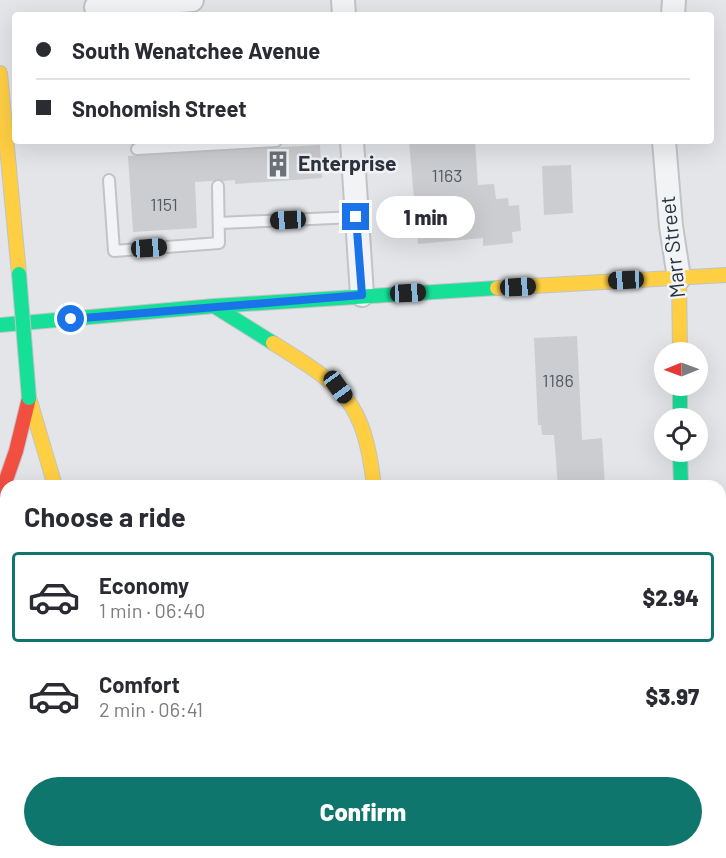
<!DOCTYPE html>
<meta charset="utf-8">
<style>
:root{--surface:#fff;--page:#f7f7f7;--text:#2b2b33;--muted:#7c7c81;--line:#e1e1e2;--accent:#0f766e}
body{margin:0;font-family:Barlow,sans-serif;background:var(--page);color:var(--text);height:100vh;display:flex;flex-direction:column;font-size:22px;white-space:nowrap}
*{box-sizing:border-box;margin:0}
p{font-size:20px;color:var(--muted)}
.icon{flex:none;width:33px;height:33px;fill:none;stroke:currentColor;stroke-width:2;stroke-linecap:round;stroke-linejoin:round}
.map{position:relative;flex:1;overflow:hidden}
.drawer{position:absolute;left:0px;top:480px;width:726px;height:378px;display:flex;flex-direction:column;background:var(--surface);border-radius:18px 18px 0 0;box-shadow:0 6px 24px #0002}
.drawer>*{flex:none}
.top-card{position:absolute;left:12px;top:12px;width:702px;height:132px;border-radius:6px;box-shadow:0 6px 24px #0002;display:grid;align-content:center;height:132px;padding:0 24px;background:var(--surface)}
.needle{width:39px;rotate:269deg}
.tools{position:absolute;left:654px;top:342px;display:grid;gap:12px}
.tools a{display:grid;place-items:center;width:54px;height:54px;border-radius:50%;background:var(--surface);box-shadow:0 6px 24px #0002;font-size:30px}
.end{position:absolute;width:27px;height:27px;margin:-14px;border:8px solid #1a73e8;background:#fff;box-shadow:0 0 0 3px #fff}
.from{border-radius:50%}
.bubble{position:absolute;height:42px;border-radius:21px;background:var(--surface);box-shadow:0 6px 24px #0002;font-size:20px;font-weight:800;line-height:42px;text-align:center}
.car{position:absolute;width:18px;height:36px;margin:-18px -9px;border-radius:8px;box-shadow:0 0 4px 2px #0007;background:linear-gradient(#222 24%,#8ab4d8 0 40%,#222 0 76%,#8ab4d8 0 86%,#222 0)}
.top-card b{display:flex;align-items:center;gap:21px;height:57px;font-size:22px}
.top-card b+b{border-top:2px solid var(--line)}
.top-card i{width:15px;height:15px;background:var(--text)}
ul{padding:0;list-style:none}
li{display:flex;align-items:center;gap:18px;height:90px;margin:0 12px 9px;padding:0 12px;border:3px solid transparent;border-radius:6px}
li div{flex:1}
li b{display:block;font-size:22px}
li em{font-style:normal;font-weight:800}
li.active{border-color:var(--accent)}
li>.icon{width:54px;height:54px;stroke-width:1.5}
h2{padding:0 24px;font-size:27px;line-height:72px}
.button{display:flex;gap:12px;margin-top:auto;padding:12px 24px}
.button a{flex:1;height:69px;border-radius:36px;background:var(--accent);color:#fff;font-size:24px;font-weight:800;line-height:69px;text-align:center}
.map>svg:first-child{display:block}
.building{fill:#cccdd0}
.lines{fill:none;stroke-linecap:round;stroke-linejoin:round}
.lane-casing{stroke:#c2c3c6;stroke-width:14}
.street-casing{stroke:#c2c3c6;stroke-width:26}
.fast-casing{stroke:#c2c3c6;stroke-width:16}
.slow-casing{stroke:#c2c3c6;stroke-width:16}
.jam-casing{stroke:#c2c3c6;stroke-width:16}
.lane{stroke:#f2f3f5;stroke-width:10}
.street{stroke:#f2f3f5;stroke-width:22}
.fast{stroke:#16e098;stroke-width:14}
.slow{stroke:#ffcf43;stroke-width:14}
.jam{stroke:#f24e42;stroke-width:14}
.fast-bridge-casing{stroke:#c0c2c5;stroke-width:16;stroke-linecap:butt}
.fast-bridge{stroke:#16e098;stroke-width:14}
.route{stroke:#1a73e8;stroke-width:8}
.labels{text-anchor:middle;stroke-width:5;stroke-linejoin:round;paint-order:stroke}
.number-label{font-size:18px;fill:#555a64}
.poi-label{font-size:21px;font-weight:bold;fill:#2c333f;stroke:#f1f4f6;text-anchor:start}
.street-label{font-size:21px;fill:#2c333f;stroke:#f1f4f6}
</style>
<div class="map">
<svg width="726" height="858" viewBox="0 0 726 858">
<rect width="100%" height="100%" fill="#e3e5e8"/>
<path class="building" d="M409,141H475L478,185L494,184L496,199L508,198L509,206L519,205L521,231L512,232L513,243L483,246V238L418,244Z
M320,145L322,178L235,184V180L223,181L217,179L212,181L195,182L197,228L133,232L128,156Z
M571,165L573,213L544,215L542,166Z
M577,336L582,440L602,438L605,486H558L554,435H542L541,425H538L534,338Z"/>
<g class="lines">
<g class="lane-casing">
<path id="lane" d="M137,149L276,141
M109,180L114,251L219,243L218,186
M219,223L356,217"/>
</g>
<g class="street-casing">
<path id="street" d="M343,0L344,15
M96,7L192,0
M673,15L674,0
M352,141L362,295
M664,141L671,226L679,278
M720,588L726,587
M402,852L403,858"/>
</g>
<g class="fast-casing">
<path id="fast" d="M214,306L497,288
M0,325L214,306L273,343
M680,386V418
M680,452L681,486"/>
</g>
<g class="slow-casing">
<path id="slow" d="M0,73L19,274
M679,278L680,352
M497,288L726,275
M273,343C344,387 364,400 374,486
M30,401L55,486"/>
</g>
<g class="jam-casing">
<path id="jam" d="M0,497L16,451L29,398
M62,852L63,858
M668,858L673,852"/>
</g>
<use href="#lane" class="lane"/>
<use href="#street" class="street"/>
<use href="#fast" class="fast"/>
<use href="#slow" class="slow"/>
<use href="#jam" class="jam"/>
<g class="fast-bridge-casing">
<path id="fast-bridge" d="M19,274L29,398"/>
</g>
<use href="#fast-bridge" class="fast-bridge"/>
</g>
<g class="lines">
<path class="route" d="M71,319L362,295L356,217"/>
</g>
<defs>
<g id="building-bare" transform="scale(2.07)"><path d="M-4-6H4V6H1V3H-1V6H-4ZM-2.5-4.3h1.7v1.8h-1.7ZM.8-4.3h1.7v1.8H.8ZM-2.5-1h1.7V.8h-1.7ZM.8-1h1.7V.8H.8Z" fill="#6c717a" stroke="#f1f4f6" stroke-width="2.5" paint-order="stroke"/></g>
</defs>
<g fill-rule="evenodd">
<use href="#building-bare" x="278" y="164"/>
</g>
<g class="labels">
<g class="number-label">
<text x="447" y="182">1163</text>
<text x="164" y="211">1151</text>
<text x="558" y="387">1186</text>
</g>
<g class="poi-label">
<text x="298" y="171">Enterprise</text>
</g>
<g class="street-label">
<text transform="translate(673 247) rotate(-96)" y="7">Marr Street</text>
</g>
</g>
</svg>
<div class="tools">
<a><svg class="needle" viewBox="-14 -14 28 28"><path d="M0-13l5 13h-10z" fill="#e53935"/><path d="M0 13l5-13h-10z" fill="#7c7c81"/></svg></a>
<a><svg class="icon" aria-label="locate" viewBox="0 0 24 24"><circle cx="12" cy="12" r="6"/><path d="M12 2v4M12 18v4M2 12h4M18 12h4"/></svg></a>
</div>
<i class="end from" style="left:71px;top:319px"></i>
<i class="end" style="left:356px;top:217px"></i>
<div class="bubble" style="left:376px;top:196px;width:99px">1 min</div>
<i class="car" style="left:288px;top:220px;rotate:267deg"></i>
<i class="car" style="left:149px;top:248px;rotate:86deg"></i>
<i class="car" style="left:626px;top:280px;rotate:267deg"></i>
<i class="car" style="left:518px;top:287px;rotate:87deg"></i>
<i class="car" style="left:408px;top:293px;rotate:87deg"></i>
<i class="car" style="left:338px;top:387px;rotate:144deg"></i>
<div class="top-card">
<b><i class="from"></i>South Wenatchee Avenue</b>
<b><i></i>Snohomish Street</b>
</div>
<section class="drawer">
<h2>Choose a ride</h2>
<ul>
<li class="active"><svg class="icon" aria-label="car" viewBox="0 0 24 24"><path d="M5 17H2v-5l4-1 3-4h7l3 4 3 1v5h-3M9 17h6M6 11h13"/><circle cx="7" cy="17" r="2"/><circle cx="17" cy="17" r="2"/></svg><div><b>Economy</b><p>1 min · 06:40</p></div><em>$2.94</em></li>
<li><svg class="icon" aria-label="car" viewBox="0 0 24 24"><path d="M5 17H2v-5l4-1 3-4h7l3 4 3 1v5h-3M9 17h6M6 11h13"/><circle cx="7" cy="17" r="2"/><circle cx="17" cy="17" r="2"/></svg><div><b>Comfort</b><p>2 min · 06:41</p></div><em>$3.97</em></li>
</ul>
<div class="button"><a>Confirm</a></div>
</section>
</div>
